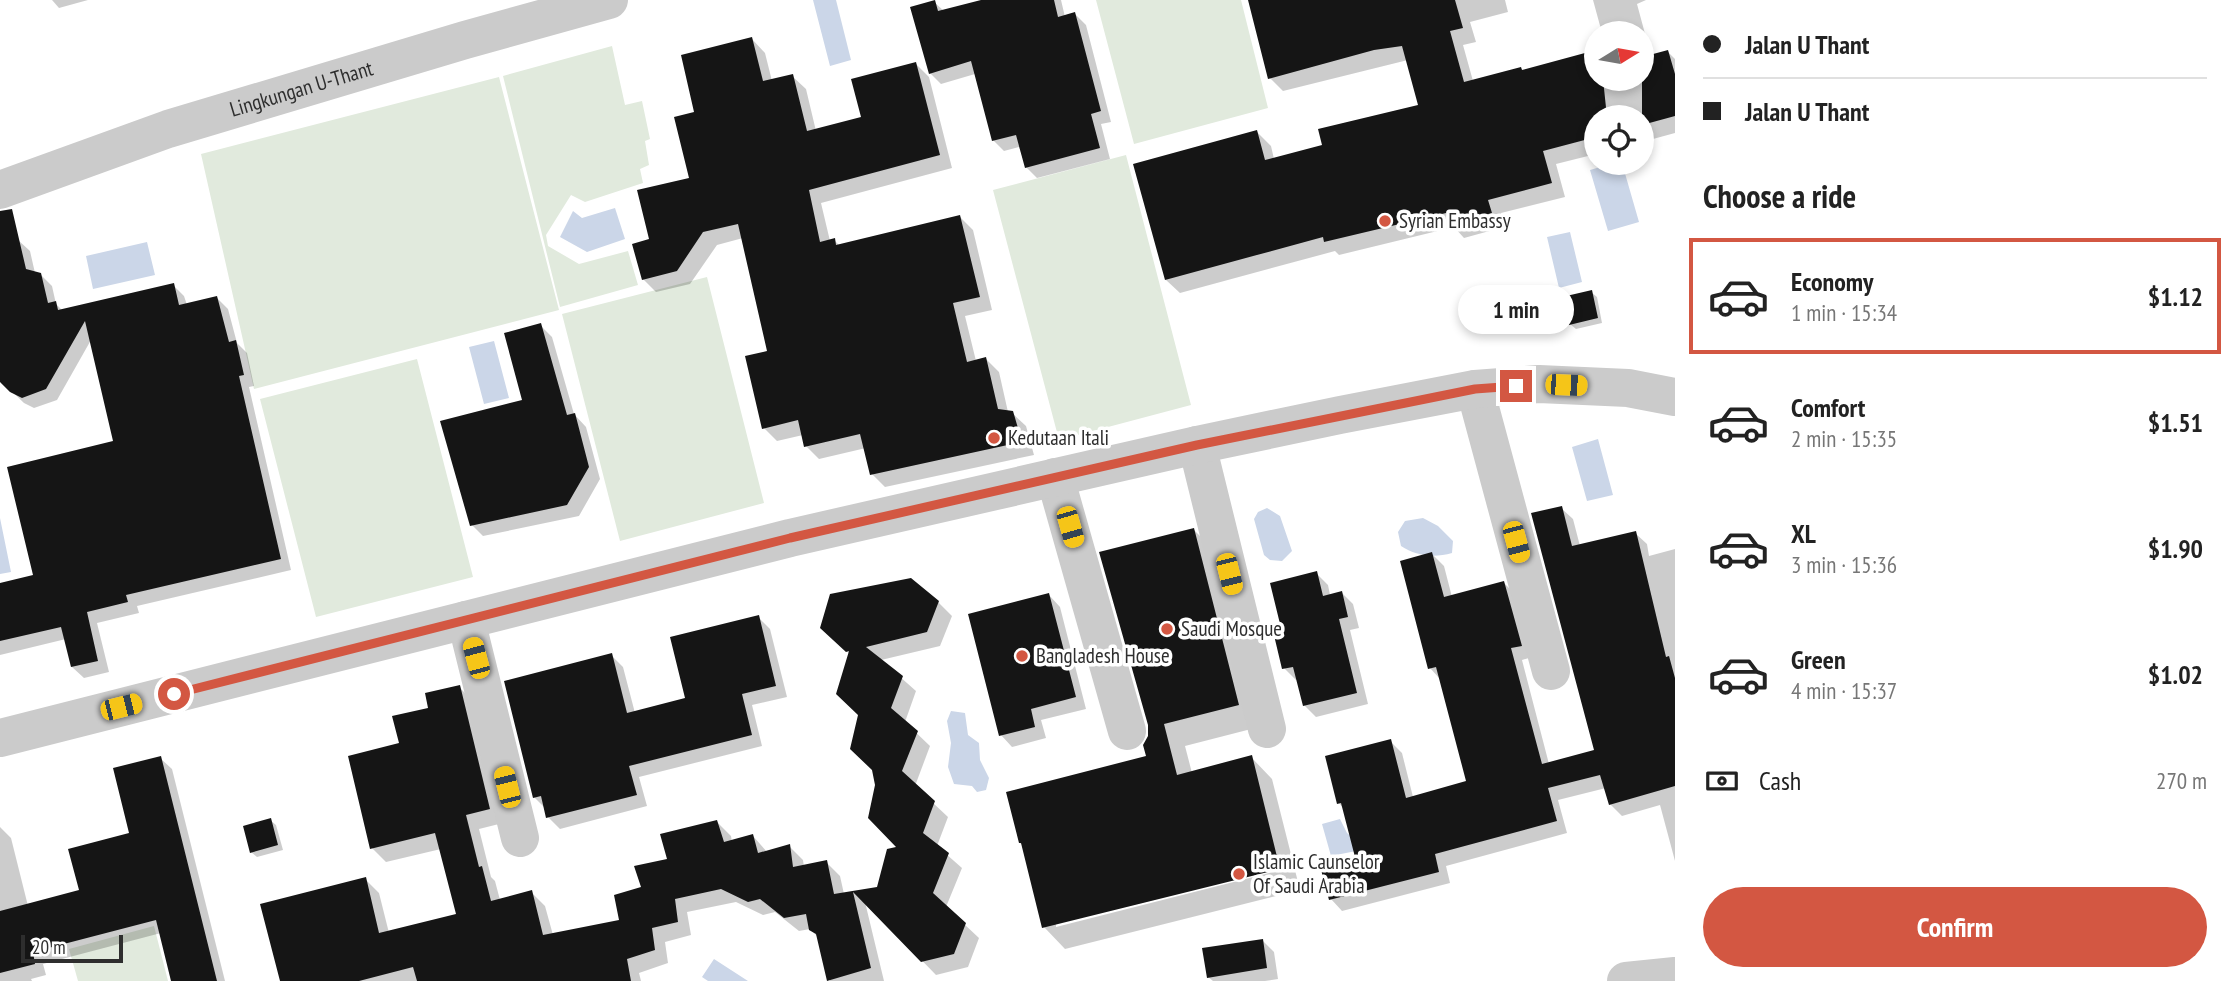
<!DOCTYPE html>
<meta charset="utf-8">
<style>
:root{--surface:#fff;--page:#f2f2f2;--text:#222;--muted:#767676;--line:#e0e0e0;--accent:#d35742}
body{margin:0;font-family:"PT Sans Narrow",sans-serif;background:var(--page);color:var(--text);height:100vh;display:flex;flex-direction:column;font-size:26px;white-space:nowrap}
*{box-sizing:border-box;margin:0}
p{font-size:23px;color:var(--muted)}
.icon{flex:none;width:38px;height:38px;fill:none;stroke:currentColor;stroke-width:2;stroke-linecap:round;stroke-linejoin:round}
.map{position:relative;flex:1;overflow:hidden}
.drawer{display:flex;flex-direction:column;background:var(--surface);width:560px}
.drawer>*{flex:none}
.banner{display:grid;align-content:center;height:154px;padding:0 28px;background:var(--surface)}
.needle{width:46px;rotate:79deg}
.fabs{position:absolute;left:1584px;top:21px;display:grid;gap:14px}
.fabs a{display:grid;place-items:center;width:70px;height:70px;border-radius:50%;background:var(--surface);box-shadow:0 4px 10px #0003;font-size:35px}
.scale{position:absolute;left:21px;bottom:18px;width:102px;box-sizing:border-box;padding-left:7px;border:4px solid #2e2e2e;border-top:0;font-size:19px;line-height:24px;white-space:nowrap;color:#2e2e2e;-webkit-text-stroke:5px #fff;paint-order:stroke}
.end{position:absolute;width:32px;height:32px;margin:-16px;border:9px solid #d35742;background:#fff;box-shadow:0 0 0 4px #fff}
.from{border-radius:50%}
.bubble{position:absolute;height:49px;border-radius:24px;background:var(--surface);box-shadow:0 4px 10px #0003;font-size:23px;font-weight:700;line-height:49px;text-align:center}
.car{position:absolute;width:21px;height:42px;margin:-21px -10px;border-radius:9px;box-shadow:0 0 5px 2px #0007;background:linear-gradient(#f5c518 24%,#345 0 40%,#f5c518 0 76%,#345 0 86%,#f5c518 0)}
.banner b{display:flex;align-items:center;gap:24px;height:66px;font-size:26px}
.banner b+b{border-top:2px solid var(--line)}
.banner i{width:18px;height:18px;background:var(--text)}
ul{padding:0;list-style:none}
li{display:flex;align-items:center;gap:21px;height:116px;margin:0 14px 10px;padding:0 14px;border:4px solid transparent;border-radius:0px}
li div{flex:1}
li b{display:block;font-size:26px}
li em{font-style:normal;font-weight:700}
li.on{border-color:var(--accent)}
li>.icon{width:63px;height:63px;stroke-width:1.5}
h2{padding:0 28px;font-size:32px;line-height:84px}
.pay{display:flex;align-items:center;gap:18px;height:77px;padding:0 28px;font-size:26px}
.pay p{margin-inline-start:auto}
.primary-button{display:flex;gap:14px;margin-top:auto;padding:14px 28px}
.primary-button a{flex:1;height:80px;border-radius:42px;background:var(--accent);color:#fff;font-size:28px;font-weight:700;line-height:80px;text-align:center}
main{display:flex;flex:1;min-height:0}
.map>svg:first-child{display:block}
.green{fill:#e1eadd}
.water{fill:#cbd6e8}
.shadow{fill:#0003;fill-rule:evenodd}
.building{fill:#151515}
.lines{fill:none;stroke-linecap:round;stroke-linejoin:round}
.minor{stroke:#cbcbcb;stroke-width:38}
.route{stroke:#d35742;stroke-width:9}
.poi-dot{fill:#d35742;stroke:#fff;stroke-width:2.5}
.labels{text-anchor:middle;stroke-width:7;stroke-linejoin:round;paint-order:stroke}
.street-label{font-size:21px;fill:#2e2e2e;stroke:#fff}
.poi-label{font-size:21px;fill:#2e2e2e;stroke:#fff;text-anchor:start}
</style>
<main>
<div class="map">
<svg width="1675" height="981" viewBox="0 0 1675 981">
<rect width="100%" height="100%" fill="#fff"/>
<path class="green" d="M1096,0H1241L1268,108L1134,144Z
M612,46L625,105L642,101L650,139L645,141L649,165L640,169L643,183L585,202L571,195L546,235L548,246L579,264L628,251L638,285L560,307L503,76Z
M499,77L559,310L254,389L201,154Z
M1126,155L1191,405L1059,440L993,190Z
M707,277L764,503L620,541L562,314Z
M417,359L473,577L316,617L260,399Z
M154,926L168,981H78L69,949Z"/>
<path class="water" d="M813,0H836L851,60L830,66Z
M1614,163H1622L1639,222L1608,231L1590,170Z
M615,208L625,239L587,252L560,237L573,211L582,218Z
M1570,232L1582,282L1559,288L1547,237Z
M147,242L155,275L93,289L86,256Z
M494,341L509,398L484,404L469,347Z
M1598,439L1613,495L1587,501L1572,447Z
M1267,508L1280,516L1292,551L1282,561L1270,560L1264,555L1254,519L1258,512Z
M0,518L11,572L0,574Z
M1423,518L1438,526L1453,541L1452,553C1434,558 1416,556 1401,546L1398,532L1405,521Z
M951,711L965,713L968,735L979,743L980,760L989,778L986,790L977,792L972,786L954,784L948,767L951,743L947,721Z
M1340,819L1347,833L1366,849L1331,856L1322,824Z
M714,959L748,981H708L702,977Z"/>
<path class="shadow" d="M52,0H88L59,8Z
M988,0H1061L1065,17L1075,14L1086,25L1111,122L1101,124L1110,159L1037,178L1026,167L1019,147L1004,151L993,140L975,74L941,84L930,73L934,2L944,11Z
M1250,0H1505L1508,12L1470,22L1476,42L1463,45L1473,81L1521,69L1523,71L1596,51V79H1642V33H1602L1593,0H1646L1637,4L1651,56L1668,52L1675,59V133L1642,142V117H1596V154L1556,164L1565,197L1501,213L1504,227L1464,238L1454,227L1339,255L1335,251L1180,293L1166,280L1257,132L1271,146L1274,159L1325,147L1420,106L1408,60L1283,91L1270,78Z
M752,39L765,53L772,81L792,76L806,89L816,131L863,119L916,64L929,77L952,168L821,203L830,241L834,240L840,246L960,217L973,230L992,310L965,316L976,361L986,359L999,372L1008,412L1012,413L1026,426L1034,455L885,487L872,474L866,448L819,459L806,446L803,435L777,441L764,428L769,352L743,238L717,245L690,284L656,292L643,279L651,240L691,179L697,113Z
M18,240L30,251L35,273L40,274L52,286L56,304L63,311L173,285L184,296L187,305L217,298L228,309L237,343L247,353L254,386L249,387L291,570L137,606L139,613L97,623L109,672L84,678L72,667L66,639L0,655V585L35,576L115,442L91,340L57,400L34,408L24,403L0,380V244Z
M1591,292L1597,297L1602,323L1576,329L1570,324Z
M540,325L552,337L574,414L586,427L600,479L579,516L483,536L472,525L525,402Z
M1561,508L1573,519L1580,546L1635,533L1647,544L1649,556L1675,549V861L1660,805L1622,816L1610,804L1606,788L1558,800L1567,833L1446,866L1450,883L1342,911L1331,899L1357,859L1344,809L1339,803L1390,741L1402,753L1413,797L1468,782L1440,679L1430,668L1432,554L1444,566L1452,597L1504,583L1515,594L1532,657L1522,660L1549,764L1596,751Z
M1194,530L1215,551L1259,727L1185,746L1192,773L1251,757L1272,779L1300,890L1065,949L1044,927L1024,846L1020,843L1148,757L1150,736ZM1288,865L1289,868L1056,927V923Z
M1316,573L1328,585L1330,595L1342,593L1353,604L1359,628L1350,630L1368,704L1316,717L1304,705L1298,679L1296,680L1284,668L1283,630Z
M1049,595L1060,607L1086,709L1041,720L1046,738L1012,747L1001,735Z
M938,602L952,616L940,646L881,660L916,691L905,722L930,746L915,786L948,817L937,846L962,868L946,907L979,938L968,967L936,975L865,902L884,981H830L819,938L810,929L799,931L775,912L763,915L736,902L687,912L691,935L665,942L668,963L639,973L641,981H281L365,879L379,893L389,933L458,915L441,849L386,862L372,848L401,745L430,709L459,687L473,701L503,823L479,829L491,877L495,881L500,900L531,892L545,906L553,935L621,922L643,889L670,860L717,822L731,836L732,842L753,836L767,852L789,846L803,860L804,867L826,862L840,876L844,894L878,888L899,848L877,785L860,715L850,654L836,642Z
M758,617L770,629L787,697L752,705L762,746L639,777L647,806L560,829L548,817L546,809L534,797L611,655L623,667L635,713L687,699Z
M160,758L172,769L225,981H173L161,933L43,964L46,975L31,979L32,981H0V827L11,838L28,906L81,892L132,834Z
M270,820L276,825L283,850L257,857L251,852Z
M1262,940L1274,952L1278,979L1265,981H1213L1208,977Z"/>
<path class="building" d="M935,0L938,11L981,0H1054L1058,17L1075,12L1101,111L1091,114L1100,148L1025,168L1016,135L992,141L971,61L929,74L910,7Z
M1248,0H1455L1463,28L1450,31L1464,82L1521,67L1522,70L1596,50V79H1603L1607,117H1596V137L1543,151L1552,183L1488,200L1492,213L1449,225L1446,213L1324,242L1323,237L1165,280L1133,164L1257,130L1265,160L1322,145L1318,129L1418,105L1402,46L1374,50L1268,79Z
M752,37L763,81L793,74L807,131L861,117L851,79L916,62L940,155L809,190L820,242L835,238L836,245L960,215L980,297L953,303L967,362L986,357L998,409L1013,411L1022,442L870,475L860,434L804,447L798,420L762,429L745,356L767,351L738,224L703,232L677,271L642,280L632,244L649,239L637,190L689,178L674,117L694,112L681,55Z
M1668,50L1675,74V116L1642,125V57Z
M12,209L26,269L41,273L48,303L56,301L58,310L174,283L179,305L217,296L229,342L236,340L244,375L239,376L281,559L126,595L128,602L87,612L98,661L71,667L61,627L0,641V583L33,575L7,467L113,441L85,321L46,389L22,398L10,392L0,382V211Z
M1592,290L1598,318L1569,325L1562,297Z
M541,323L567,415L575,413L589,467L567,505L470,526L440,421L522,400L504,333Z
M1562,506L1572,546L1636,531L1666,657L1669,656L1675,678V786L1609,805L1600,775L1548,788L1557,821L1435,854L1439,872L1329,900L1320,866L1355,857L1341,803L1337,804L1325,756L1391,739L1406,798L1466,781L1436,667L1428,669L1400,561L1432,552L1444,597L1504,581L1522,646L1511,648L1542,764L1594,750L1531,513Z
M1194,528L1239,705L1164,724L1177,775L1252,755L1280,869L1042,928L1021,843H1019L1006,792L1146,756L1143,745L1148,736V725L1099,552Z
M1317,571L1323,596L1342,591L1348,617L1339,619L1357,693L1303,706L1293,667L1282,669L1273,631L1281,628L1270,583Z
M911,578L939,601L927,632L866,647L903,676L891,708L918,731L902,771L935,801L923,833L949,853L933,893L966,923L954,954L921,962L853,892L871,968L827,981L816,934L809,930L806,914L784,918L760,899L748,902L721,889L675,899L678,922L652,928L655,950L627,959L631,981H417L413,967L359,981H280L260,904L366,877L379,933L456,914L435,833L370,849L348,756L399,743L392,716L428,708L425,693L460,685L490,809L466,815L479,867L482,866L491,901L532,890L543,935L619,920L614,895L641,887L634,866L667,859L660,834L717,820L724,842L753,834L758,853L790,844L793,867L827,860L834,894L877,887L887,849L896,847L868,818L875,785L872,770L850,749L858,715L836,694L849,651L846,652L820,628L830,594Z
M1049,593L1076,697L1031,709L1035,727L999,736L968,614Z
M759,615L776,686L742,694L752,735L629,766L637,795L546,818L541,796L533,798L504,681L612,653L627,713L685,698L670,637Z
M161,756L217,981H171L156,920L33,952L35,964L0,973V911L79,890L68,849L129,833L113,768Z
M271,818L278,845L250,853L243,826Z
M1263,939L1267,968L1207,978L1202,948Z"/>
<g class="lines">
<g class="minor">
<path id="s1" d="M0,190L168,129L465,40L609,0"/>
<path d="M1475,389L1551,671"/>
<path d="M1197,445L1267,729"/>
<path d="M1055,477L1127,731"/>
<path d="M466,620L520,838"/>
<path d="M0,738L790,538L1197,445L1340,415L1475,389L1539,384L1628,388L1675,397"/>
<path d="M1626,981L1675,976"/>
</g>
</g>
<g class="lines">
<path class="route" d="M174,694L790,538L1197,445L1475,389L1516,386"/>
</g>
<g class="poi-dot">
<circle cx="1385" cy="221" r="7"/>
<circle cx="994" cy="438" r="7"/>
<circle cx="1167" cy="629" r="7"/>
<circle cx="1022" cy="656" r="7"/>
<circle cx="1239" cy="874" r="7"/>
</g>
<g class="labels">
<g class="street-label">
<text dy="7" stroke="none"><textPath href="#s1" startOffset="318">Lingkungan U-Thant</textPath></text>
</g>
<g class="poi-label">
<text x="1399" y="228">Syrian Embassy</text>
<text x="1008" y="445">Kedutaan Itali</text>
<text x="1181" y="636">Saudi Mosque</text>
<text x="1036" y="663">Bangladesh House</text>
<text x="1253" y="869">Islamic Caunselor<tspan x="1253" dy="24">Of Saudi Arabia</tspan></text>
</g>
</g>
</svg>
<div class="fabs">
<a><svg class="needle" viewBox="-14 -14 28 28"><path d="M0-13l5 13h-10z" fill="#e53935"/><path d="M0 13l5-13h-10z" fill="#767676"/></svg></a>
<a><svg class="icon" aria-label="locate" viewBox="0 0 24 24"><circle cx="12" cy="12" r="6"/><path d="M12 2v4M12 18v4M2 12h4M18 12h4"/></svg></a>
</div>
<div class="scale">20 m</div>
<i class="end from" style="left:174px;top:694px"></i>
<i class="end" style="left:1516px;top:386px"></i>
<div class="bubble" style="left:1458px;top:285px;width:116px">1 min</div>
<i class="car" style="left:1566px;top:385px;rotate:92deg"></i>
<i class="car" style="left:1070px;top:527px;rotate:164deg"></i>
<i class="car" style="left:1516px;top:542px;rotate:165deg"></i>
<i class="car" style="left:1229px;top:574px;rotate:166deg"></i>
<i class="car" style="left:476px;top:658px;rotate:345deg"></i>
<i class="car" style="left:121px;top:707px;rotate:76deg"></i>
<i class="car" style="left:507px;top:787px;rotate:346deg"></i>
</div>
<section class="drawer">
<div class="banner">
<b><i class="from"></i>Jalan U Thant</b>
<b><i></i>Jalan U Thant</b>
</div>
<h2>Choose a ride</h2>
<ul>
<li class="on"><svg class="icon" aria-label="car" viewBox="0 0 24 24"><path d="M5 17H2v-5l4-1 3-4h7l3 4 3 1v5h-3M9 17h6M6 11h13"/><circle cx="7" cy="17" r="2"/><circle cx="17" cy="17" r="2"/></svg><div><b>Economy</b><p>1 min · 15:34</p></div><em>$1.12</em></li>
<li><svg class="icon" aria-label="car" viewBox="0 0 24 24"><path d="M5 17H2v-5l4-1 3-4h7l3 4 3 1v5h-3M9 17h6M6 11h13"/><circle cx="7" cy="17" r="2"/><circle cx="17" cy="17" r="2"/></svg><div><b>Comfort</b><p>2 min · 15:35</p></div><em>$1.51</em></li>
<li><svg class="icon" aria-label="car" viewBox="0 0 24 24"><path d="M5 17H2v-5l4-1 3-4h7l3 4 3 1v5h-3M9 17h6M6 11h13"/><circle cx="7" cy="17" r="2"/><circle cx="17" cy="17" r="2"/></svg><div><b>XL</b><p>3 min · 15:36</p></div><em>$1.90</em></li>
<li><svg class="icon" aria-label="car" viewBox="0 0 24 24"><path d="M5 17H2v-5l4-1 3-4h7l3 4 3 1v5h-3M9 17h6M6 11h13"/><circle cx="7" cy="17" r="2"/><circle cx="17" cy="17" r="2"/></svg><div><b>Green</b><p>4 min · 15:37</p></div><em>$1.02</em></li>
</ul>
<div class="pay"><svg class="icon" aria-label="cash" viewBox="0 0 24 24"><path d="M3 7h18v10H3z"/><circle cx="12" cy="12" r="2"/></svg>Cash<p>270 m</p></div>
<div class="primary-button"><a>Confirm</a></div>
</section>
</main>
